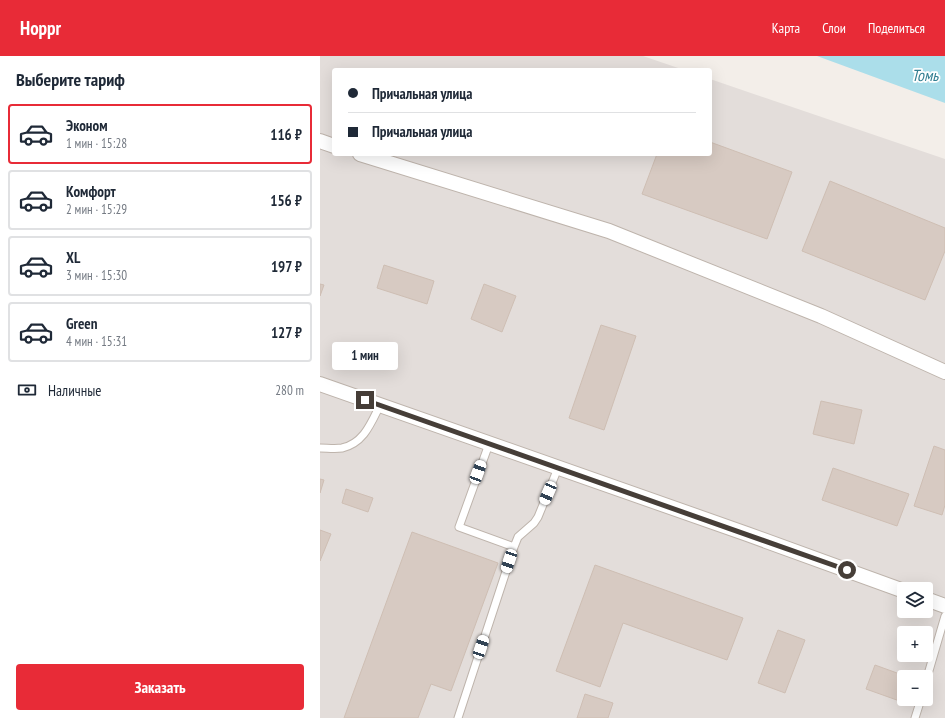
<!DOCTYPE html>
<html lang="ru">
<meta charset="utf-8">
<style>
:root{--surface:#fff;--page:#f6f6f7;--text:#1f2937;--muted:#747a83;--line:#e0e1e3;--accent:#e82b37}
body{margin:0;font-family:"PT Sans Narrow",sans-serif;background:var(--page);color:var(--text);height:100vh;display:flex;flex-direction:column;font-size:15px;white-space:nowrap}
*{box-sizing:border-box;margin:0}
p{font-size:13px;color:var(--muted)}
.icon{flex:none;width:22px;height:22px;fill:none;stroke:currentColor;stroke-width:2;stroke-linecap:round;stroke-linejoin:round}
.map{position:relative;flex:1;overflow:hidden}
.details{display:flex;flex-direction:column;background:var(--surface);width:320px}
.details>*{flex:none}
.top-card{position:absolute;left:12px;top:12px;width:380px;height:88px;border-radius:4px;box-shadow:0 4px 16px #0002;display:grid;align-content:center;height:88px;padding:0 16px;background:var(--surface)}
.fabs{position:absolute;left:577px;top:526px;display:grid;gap:8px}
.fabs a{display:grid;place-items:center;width:36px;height:36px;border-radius:4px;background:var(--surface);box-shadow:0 4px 16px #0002;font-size:20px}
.end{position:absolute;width:18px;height:18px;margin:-9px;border:5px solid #463e38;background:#fff;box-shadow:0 0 0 2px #fff}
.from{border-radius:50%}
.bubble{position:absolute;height:28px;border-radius:4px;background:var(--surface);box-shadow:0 4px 16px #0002;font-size:13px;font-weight:600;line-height:28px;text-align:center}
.car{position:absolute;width:12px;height:24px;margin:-12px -6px;border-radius:5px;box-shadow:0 0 3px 1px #0007;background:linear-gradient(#fff 24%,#345 0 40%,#fff 0 76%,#345 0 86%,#fff 0)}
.top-card b{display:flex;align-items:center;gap:14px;height:38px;font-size:15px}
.top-card b+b{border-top:1px solid var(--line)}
.top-card i{width:10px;height:10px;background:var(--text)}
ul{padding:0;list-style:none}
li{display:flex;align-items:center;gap:12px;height:60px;margin:0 8px 6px;padding:0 8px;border:2px solid var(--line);border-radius:4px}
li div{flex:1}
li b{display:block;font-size:15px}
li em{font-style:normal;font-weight:600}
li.current{border-color:var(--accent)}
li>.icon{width:36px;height:36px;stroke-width:1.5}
h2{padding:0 16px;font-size:18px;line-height:48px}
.pay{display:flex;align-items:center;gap:10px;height:44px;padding:0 16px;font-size:15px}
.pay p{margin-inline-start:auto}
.button{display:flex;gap:8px;margin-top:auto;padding:8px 16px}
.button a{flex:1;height:46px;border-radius:4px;background:var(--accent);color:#fff;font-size:16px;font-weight:600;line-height:46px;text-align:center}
header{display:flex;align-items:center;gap:24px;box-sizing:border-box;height:56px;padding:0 20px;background:var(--accent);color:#fff}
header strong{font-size:19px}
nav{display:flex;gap:22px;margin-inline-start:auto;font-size:14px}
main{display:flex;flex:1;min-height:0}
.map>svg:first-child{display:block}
.industrial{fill:#e3ddda;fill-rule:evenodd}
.water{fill:#abdeea}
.building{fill:#d7cac2;stroke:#cebeb3}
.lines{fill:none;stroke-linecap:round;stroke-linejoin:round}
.service-casing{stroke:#beb4ac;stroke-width:9}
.minor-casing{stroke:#beb4ac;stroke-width:16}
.service{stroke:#fff;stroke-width:7}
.minor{stroke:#fff;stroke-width:14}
.route{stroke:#463e38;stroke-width:5}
.labels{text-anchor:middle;stroke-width:3.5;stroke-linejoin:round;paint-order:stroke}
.water-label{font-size:16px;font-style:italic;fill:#347f92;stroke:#fff}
</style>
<header>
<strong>Hoppr</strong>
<nav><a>Карта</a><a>Слои</a><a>Поделиться</a></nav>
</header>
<main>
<section class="details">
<h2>Выберите тариф</h2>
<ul>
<li class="current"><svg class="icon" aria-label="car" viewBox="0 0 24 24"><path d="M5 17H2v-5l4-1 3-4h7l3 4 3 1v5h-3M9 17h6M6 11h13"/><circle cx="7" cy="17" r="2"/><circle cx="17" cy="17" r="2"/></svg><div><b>Эконом</b><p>1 мин · 15:28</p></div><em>116 ₽</em></li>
<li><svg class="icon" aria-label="car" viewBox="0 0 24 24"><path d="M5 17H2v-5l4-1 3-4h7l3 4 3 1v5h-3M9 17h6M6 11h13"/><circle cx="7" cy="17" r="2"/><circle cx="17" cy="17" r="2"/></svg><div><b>Комфорт</b><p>2 мин · 15:29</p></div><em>156 ₽</em></li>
<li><svg class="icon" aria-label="car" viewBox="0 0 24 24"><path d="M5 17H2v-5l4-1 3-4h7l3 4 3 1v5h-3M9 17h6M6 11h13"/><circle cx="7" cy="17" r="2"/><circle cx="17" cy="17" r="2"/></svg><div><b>XL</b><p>3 мин · 15:30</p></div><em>197 ₽</em></li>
<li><svg class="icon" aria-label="car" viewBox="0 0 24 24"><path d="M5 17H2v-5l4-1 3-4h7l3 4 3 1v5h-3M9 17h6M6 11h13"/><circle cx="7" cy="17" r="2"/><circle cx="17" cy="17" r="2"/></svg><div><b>Green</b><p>4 мин · 15:31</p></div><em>127 ₽</em></li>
</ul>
<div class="pay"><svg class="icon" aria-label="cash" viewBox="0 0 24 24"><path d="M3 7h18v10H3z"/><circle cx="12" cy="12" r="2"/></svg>Наличные<p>280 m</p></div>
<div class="button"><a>Заказать</a></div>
</section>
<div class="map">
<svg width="625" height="662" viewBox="0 0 625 662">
<rect width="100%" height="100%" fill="#f3eee9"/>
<path class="industrial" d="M0,0H323L364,14H14V98H390V23L625,103V662H0ZM584,533H606V555H584ZM584,577H606V599H584ZM584,621H606V643H584Z"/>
<path class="water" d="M497,0H625V47Z"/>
<path class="building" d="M390,86L472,116L447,183L322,138L337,98H390Z
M510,125L625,172V195L605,244L482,195Z
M64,209L114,225L107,248L57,232Z
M0,228L4,229L0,240Z
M164,228L196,240L182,276L151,263Z
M281,269L316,280L284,374L249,362Z
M501,345L542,354L534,388L493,378Z
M614,390L625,394V449L622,459L594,450Z
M513,412L589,438L577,470L502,444Z
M0,423L4,424L0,437Z
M26,433L53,442L48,456L22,447Z
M0,474L11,478L0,505Z
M92,476L178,507L131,635L111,628L98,662H24Z
M275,509L423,562L407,604L303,567L280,631L236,615Z
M458,574L485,584L465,637L438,627Z
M555,609L588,621H584V643H590L588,648L546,633Z
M265,638L293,647L288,662H257Z"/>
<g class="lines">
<g class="service-casing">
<path id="service" d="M169,388L139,471L194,491
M0,392C7,392 15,393 22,392C44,387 51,367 60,349
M606,625L625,560
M138,662L194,491L198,481L214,467L218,461L238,412
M595,662L601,643"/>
</g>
<g class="minor-casing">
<path id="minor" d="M0,85L14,90
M40,98L289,175L501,260L625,316
M0,328L427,478L584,535
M606,543L625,550"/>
</g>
<use href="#service" class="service"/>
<use href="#minor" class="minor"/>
</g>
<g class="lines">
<path class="route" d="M45,344L527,514"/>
</g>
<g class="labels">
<g class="water-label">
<text x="605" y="25">Томь</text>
</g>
</g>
</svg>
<div class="fabs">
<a><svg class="icon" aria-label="layers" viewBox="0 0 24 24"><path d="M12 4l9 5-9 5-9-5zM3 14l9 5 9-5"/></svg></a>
<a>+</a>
<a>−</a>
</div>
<i class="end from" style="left:527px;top:514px"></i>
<i class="end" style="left:45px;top:344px"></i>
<div class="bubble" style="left:12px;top:286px;width:66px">1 мин</div>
<i class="car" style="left:158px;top:416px;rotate:20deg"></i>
<i class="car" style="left:228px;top:437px;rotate:203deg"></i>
<i class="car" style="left:189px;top:505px;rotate:198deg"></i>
<i class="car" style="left:161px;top:591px;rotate:18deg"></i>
<div class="top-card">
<b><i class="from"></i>Причальная улица</b>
<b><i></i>Причальная улица</b>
</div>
</div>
</main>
